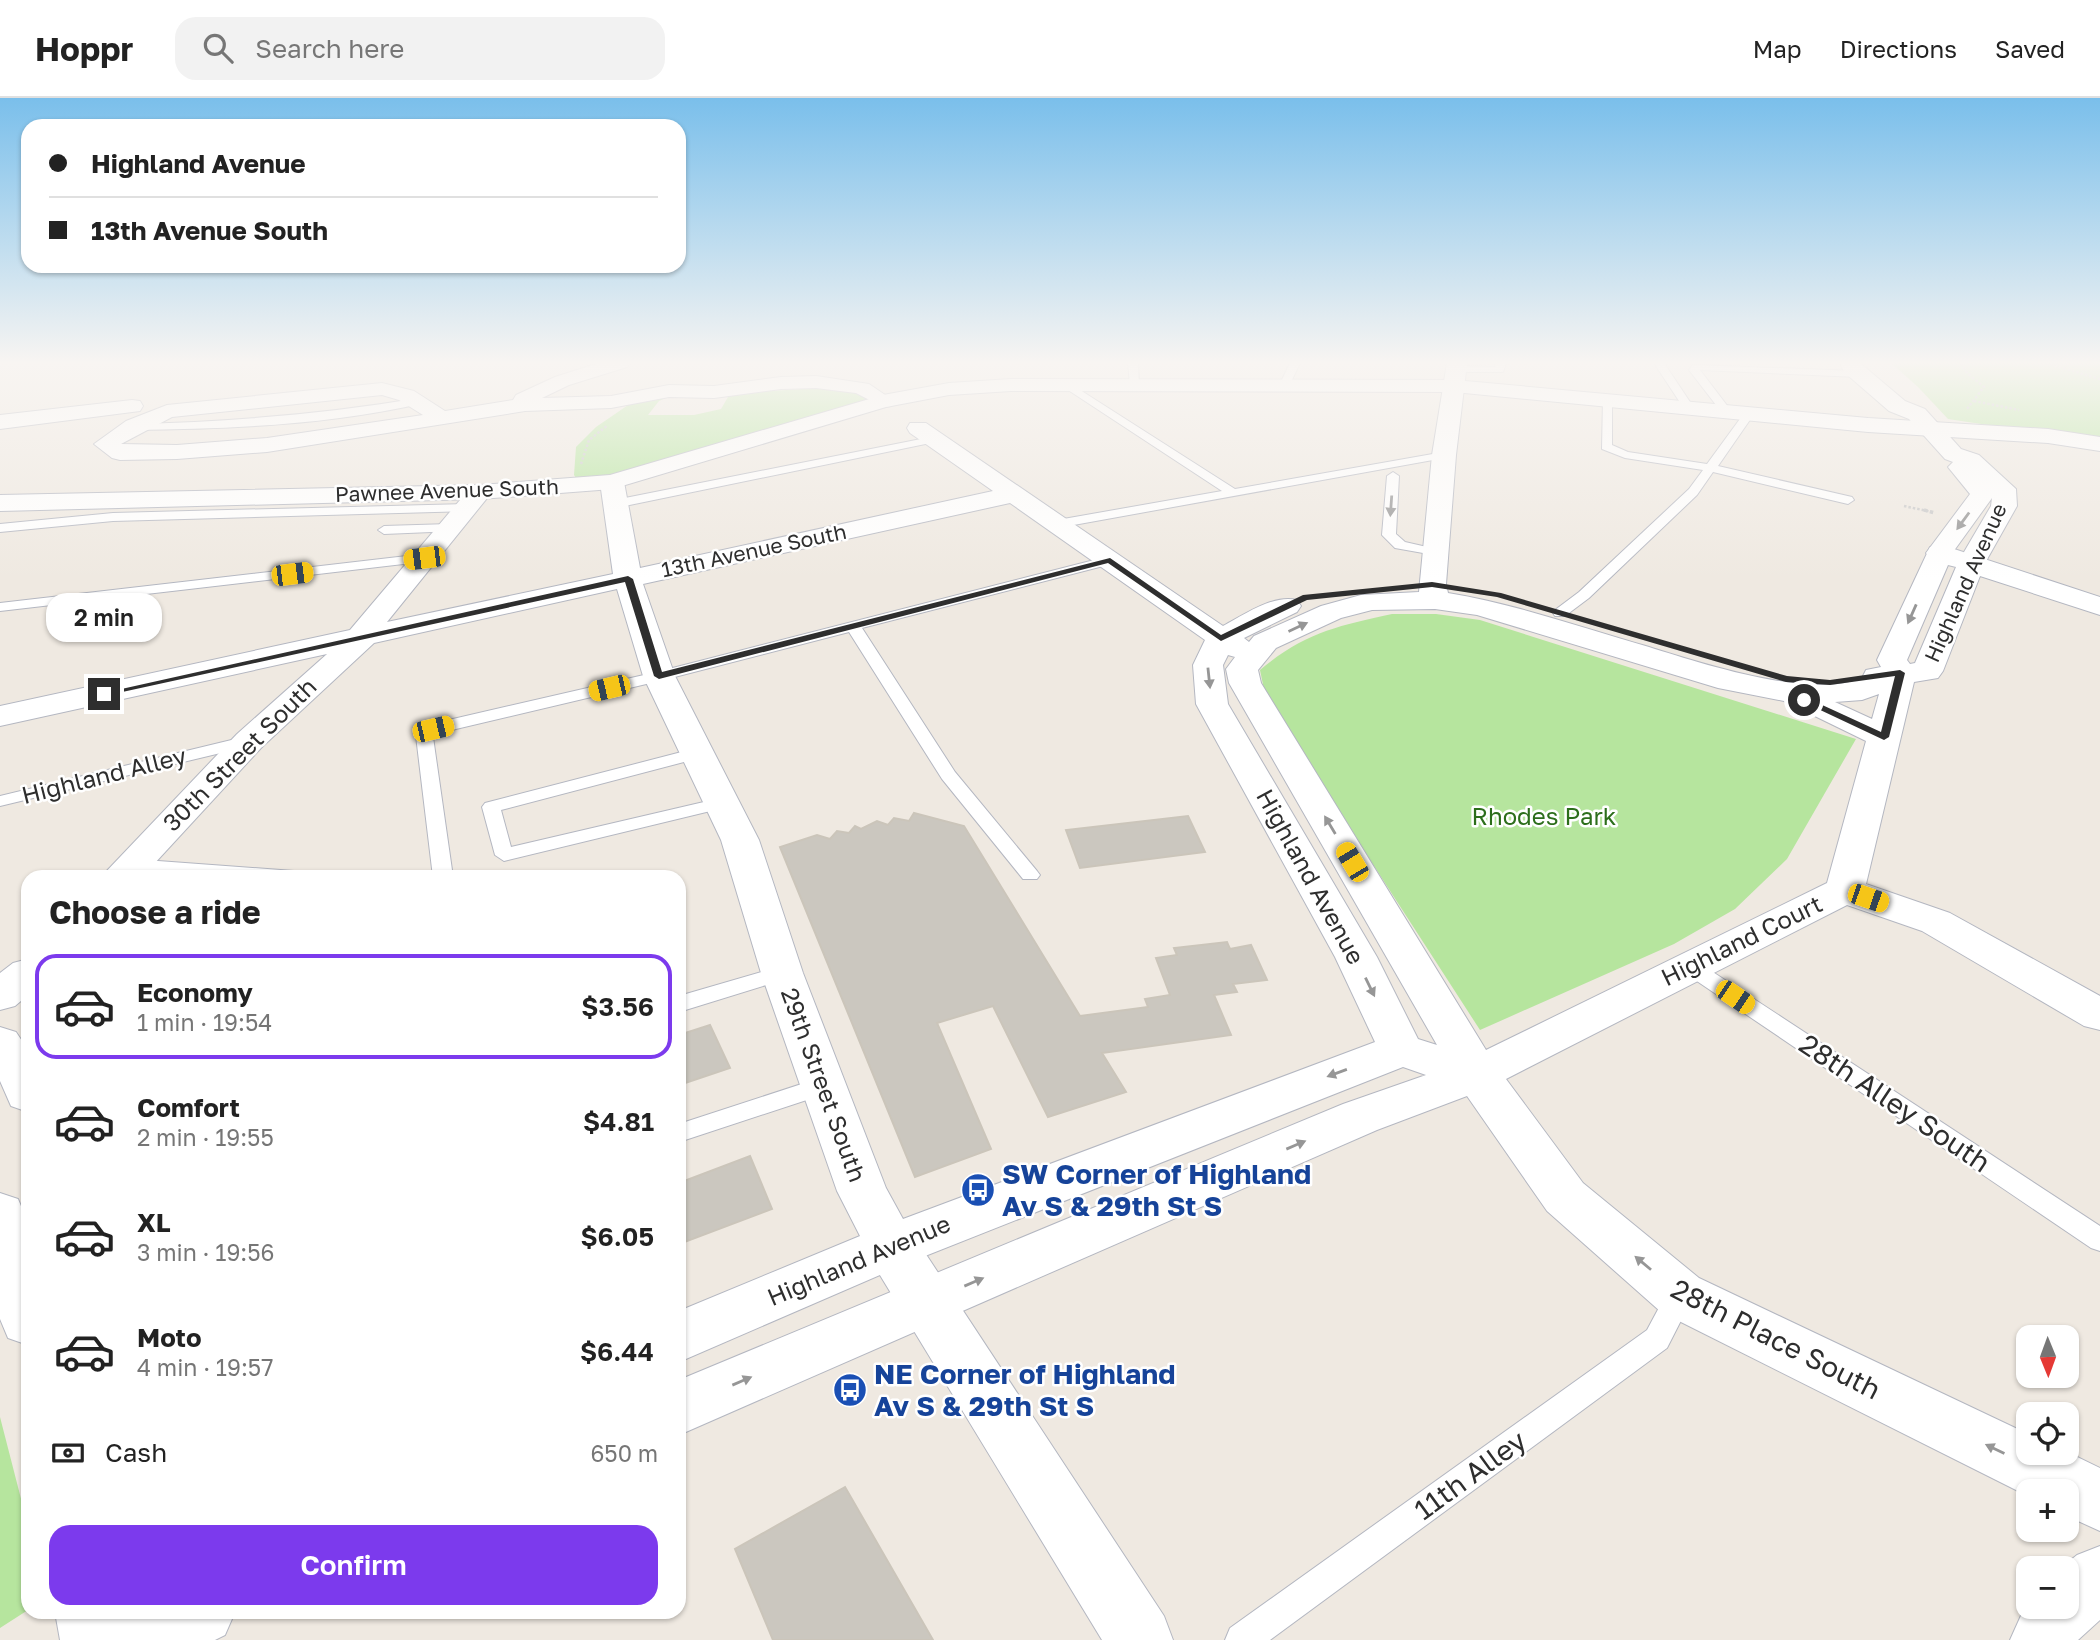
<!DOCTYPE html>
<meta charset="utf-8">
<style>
:root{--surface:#fff;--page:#f2f2f2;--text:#222;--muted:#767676;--line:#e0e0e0;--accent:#7c3aed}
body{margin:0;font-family:"Golos Text",sans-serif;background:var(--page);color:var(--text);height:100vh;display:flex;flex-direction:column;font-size:26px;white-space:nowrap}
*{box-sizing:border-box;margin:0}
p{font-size:23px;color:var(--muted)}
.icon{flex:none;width:38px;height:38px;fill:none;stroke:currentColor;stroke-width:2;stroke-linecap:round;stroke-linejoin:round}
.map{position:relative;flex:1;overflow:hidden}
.side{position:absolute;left:21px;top:772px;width:665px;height:749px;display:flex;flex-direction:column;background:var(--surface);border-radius:21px;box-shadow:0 2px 5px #0004}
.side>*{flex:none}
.guide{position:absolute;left:21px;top:21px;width:665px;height:154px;border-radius:21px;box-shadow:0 2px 5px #0004;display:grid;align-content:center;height:154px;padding:0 28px;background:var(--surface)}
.needle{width:46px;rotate:179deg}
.buttons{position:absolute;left:2016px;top:1227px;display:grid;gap:14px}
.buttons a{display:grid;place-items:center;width:63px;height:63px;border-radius:14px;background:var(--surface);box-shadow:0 2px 5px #0004;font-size:35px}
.end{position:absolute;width:32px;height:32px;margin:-16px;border:9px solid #2e2e2e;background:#fff;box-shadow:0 0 0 4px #fff}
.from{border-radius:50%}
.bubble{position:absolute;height:49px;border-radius:21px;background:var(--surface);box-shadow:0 2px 5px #0004;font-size:23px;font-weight:600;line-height:49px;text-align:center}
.car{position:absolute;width:21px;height:42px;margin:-21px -10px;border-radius:9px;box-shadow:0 0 5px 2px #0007;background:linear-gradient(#f5c518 24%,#345 0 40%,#f5c518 0 76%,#345 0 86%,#f5c518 0)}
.guide b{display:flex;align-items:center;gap:24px;height:66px;font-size:26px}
.guide b+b{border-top:2px solid var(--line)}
.guide i{width:18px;height:18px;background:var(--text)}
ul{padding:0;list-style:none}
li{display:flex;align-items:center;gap:21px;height:105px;margin:0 14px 10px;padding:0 14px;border:4px solid transparent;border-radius:21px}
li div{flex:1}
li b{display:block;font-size:26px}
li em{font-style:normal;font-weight:600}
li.selected{border-color:var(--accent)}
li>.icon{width:63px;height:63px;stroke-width:1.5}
h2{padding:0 28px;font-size:32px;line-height:84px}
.pay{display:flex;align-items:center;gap:18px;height:77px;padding:0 28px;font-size:26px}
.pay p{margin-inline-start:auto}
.cta{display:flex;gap:14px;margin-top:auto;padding:14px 28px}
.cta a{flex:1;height:80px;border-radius:21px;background:var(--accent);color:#fff;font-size:28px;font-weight:600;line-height:80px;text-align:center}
header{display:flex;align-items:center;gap:42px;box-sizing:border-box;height:98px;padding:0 35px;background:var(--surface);border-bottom:2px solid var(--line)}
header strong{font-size:33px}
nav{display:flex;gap:38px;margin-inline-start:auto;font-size:24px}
.search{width:490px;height:63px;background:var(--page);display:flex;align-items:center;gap:18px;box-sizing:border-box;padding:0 24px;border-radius:21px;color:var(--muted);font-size:26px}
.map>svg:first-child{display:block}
.green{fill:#b6e59e}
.building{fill:#cbc7bf;stroke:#cbc5ba;stroke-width:2}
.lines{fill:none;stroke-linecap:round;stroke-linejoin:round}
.service-casing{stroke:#b4b7c1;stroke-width:2}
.minor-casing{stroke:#b4b7c1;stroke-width:2}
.tertiary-casing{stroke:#b4b7c1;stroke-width:2}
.secondary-casing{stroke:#b4b7c1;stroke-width:2}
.path-far1{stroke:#c9c9c9;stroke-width:2.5;stroke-dasharray:2.5 2;stroke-linecap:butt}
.path{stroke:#c9c9c9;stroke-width:3.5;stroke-dasharray:3.5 2.5;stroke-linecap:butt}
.service{fill:#fff;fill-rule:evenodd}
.minor{fill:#fff;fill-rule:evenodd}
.tertiary{fill:#fff;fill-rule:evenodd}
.secondary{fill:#fff;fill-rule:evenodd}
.oneway{fill:#969696}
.route{fill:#2e2e2e}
.labels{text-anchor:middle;stroke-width:5;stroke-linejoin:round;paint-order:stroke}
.far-street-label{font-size:21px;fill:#2e2e2e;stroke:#fff}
.street-label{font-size:24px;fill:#2e2e2e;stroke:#fff}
.park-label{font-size:24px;fill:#2c6e1b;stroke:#fff}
.near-street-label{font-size:28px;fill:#2e2e2e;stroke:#fff}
.near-transit-label{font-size:28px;font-weight:bold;fill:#164399;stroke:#fff;text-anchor:start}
</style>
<header>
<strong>Hoppr</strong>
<div class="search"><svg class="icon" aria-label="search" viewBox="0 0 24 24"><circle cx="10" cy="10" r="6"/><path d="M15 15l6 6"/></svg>Search here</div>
<nav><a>Map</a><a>Directions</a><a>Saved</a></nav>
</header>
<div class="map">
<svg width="2100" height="1542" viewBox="0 0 2100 1542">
<rect width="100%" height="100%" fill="#efe9e1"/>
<path class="green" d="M1891,265H2100V344L1948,321L1918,289Z
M819,290L858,291L874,304C777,334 678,373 576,380L574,377L576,349L596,329L634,303L675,296L659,303L648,317H694L721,311L728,299L739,295Z
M1392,516H1436L1480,522L1856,641L1787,761L1735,811L1674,846L1480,932L1266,601L1260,572C1304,535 1337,528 1392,516Z
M0,1319L28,1428V1512L0,1530Z"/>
<path class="building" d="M914,715L964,728L1080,918L1148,909L1145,901L1170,897L1156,860L1177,857L1174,850L1227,844L1230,851L1251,847L1267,882L1233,886L1237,894L1214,897L1231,937L1102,955L1126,994L1048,1019L993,908L937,925L991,1051L915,1079L780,749L817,737L830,741L837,733L849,735L855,728L861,731L877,723L888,727L894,720L909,723Z
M1188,718L1205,754L1080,770L1066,732Z
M710,927L730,970L679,987V937Z
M750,1058L772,1111L679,1146V1085Z
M845,1389L933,1542H773L735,1451Z"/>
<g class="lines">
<g class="service-casing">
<path id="service" d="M1128,265H1138L1139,288L1130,286Z
M1290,265H1300L1289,288H1281L1280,286Z
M1496,265H1506L1503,274H1456L1451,271L1456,268L1495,269Z
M1654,265H1664L1694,310L1693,312H1685Z
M1693,267L1858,273L1863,276L1858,279L1700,272L1732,314L1727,317L1723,316L1689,272Z
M1066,283L1235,391L1444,354L1450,357L1444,360L1057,430L1052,429V423L1222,393L1062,288V284Z
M420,300L425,303L424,305C329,327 229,331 132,332L126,329L132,326C229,324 324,316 420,300Z
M1603,300L1612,302V347L1628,354L1707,366L1745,314H1753L1754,316L1718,368L1852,399L1854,402L1848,406L1713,374L1697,397L1589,500L1565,518H1555L1553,515L1555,512L1579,494L1689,391L1703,372L1625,360L1602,351Z
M936,338L942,341L940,343L615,410L609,406L615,402Z
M1393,374L1399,378L1396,436L1405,444L1440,452V458L1395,450L1382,437L1387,378Z
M467,406L473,410L471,413L113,423L0,434V426L113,415Z
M450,426L455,427V433L384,436L378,432L384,428Z
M424,456L431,460L429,463L0,513V505Z
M1110,458L1117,462L1115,465L862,530L955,674L1037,773L1040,777L1037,781H1023L942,681L849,534L659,583L439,635L433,639L453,779H433L416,638L427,627L657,574Z
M248,638L256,643L254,647L0,708V698Z
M697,650L703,651L706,655L703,659L501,712L511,749L721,700L730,705L727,709L504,763L495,757L482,709L485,705Z
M131,761L294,773L304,779H210L124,771L121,767L124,763Z
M1689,861L1696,863L2100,1128V1153L2091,1150L1682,873L1678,868L1682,863Z
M782,868L789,870L793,875L789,880L679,914V898Z
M823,979L831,982L835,988L831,994L679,1044V1026Z
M1680,1185L1690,1189L1694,1197L1667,1250L1270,1542H1225L1230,1530L1647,1232L1670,1189Z"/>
</g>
<g class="minor-casing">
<path id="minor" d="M599,265H630L627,269L569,287L542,300L611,298L669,287L714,288L781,279L816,278L869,286L894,303L891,308L883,309L856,295L816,290L781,291L714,300L669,299L611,310L525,313L267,354L177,361L120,362L112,360L94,346L126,323L167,307L382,285L414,293L445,313L513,302L516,297L555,279ZM382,297L399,302L423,317L267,340L177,347L121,346L172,319Z
M1447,265H1467L1456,357L1446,486L1448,495C1516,506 1582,530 1649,549C1700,565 1812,602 1862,580L1866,572L1881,569L1877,562L1930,449L1939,447L1948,449L2100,499V517L1980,478L1943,573L1938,580L1914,584L1866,786L1950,815L2100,898V932L2084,928L1922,833L1847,807L1506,981L1583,1085L1699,1180L2028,1336V1354H2067L2100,1370V1433L2067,1418V1393H2028V1398L1661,1214L1547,1113L1467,998L1377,1032L679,1337V1282L1343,1006L1426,977L1403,969L910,1164L679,1264V1213L860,1138L837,1093L761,875L721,742L643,578L617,491L374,545L261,650L142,779H101L237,636L327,556L0,628V608L350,532L471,389L480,387L489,389L492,394L387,524L613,476L600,384L603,379L612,377L621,379L624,384L640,470L993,393L910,335L907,330L910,325H926L1223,528C1244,517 1273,496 1297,502L1301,508L1297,514L1244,540L1249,544L1254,538L1321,508L1361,497L1419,494L1432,357ZM1010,405L1205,542L1193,567L1196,606L1335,859L1375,944L903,1121L886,1090L803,875L759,742L675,578L643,486ZM1948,467L1956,469L1915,565L1910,566L1907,562ZM1435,511L1477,517L1718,590L1784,603L1866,643L1827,785L1486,952L1261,585L1258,572L1276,550L1341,520L1372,512ZM1228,557L1235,559L1226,571L1229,585L1437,947L1418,941L1377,859L1228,606L1223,567ZM1879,596L1872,621L1835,604L1862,602Z
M132,302L140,303L143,308L140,313L0,331V317Z
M28,861V897L15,908L0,912V875L13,865Z
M2100,1448V1522L2078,1542H2010L2028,1502V1508H2067V1470H2061L2077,1457Z
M89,1514H235L225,1537L215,1542H76Z"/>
</g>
<g class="tertiary-casing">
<path id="tertiary" d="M1840,265H1860L1905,303L1925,311L1961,351L1979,357L2016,391L2017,408L1981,472L1971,474L1961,472L1957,466L1991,408L1992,400L1948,461L1939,463L1930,461L1926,455L1970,396L1948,369L1953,364L1945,361L1909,321L1889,313L1844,274Z
M0,929L16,934L28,952V1014L11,1008L0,983Z
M0,1095L18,1101L28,1125V1247L8,1240L0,1221Z
M891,1126L910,1132L1164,1518L1173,1542H1102L872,1164L865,1148L872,1132Z
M55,1514H121L126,1542H60Z"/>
</g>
<g class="secondary-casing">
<path id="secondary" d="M1011,281L1454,282L1868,320L2048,331L2100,339V353L2048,345L1868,334L1454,294L1011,293L949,297L886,309L612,391L480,401L0,413V397L480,387L610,377L883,297L949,285Z"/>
</g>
<path class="path-far1" d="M1962,265L1965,273L1984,289L1967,311
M2046,265L2100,281
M1974,303L2019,312
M581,366L589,342L608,327
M1904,408L1932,414"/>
<path class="path" d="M1924,412L1935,415"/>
<use href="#service" class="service"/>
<use href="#minor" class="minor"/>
<use href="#tertiary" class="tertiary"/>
<use href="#secondary" class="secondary"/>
</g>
<defs><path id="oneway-solid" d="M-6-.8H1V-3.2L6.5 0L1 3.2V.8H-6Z" transform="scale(1.75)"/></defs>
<g class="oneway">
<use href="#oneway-solid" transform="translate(1391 408) rotate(94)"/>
<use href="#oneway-solid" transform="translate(1963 423) rotate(126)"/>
<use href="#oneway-solid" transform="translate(1912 516) rotate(114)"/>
<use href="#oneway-solid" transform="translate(1298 529) rotate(-25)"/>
<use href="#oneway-solid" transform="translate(1209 580) rotate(84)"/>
<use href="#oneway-solid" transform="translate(1330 727) rotate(-121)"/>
<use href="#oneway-solid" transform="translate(1370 889) rotate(64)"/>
<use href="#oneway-solid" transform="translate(1337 975) rotate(160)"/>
<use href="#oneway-solid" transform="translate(1296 1047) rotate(-23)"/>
<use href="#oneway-solid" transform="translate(1643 1165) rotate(-140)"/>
<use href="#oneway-solid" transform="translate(974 1184) rotate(-23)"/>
<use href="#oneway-solid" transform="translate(742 1283) rotate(-23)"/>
<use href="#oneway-solid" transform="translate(1995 1351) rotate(-154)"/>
</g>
<linearGradient id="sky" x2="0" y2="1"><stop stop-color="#7abfeb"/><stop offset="0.55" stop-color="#f8f5f2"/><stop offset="1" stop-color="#f8f5f2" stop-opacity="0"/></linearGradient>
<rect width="2100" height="481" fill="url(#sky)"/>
<path class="route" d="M1110,460L1221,537L1303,497L1432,484L1501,495L1787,578L1830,582L1900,572L1905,575L1889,639L1884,642L1799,602L1807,600L1881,634L1895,578L1830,587L1786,584L1497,499L1432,489L1307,502L1221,543L1108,465L659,581L654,578L625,484L104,598L99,596L628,478L633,481L662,574Z"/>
<defs>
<g id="bus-disc" transform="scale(1.75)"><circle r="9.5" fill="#1a4fb4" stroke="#fff"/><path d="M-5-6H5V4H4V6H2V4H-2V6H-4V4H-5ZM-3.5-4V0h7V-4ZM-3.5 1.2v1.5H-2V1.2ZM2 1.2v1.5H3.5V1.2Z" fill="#fff"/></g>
</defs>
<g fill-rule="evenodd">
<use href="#bus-disc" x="978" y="1092"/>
<use href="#bus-disc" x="850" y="1292"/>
</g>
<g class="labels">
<g class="far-street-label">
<text transform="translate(447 393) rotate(-2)" y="7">Pawnee Avenue South</text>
<text transform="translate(754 453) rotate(-12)" y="7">13th Avenue South</text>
<text transform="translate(1966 485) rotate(-66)" y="7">Highland Avenue</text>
</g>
<g class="street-label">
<text transform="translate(240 657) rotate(-45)" y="8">30th Street South</text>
<text transform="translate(104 678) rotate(-14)" y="8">Highland Alley</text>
<text transform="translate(1310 779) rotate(61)" y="8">Highland Avenue</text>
<text transform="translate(1742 843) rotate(-26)" y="8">Highland Court</text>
<text transform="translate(823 987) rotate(70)" y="8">29th Street South</text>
<text transform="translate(859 1163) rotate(-23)" y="8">Highland Avenue</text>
</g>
<g class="park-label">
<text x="1544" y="727">Rhodes Park</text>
</g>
<g class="near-street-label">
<text transform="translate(1895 1005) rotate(34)" y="10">28th Alley South</text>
<text transform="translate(1776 1241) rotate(27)" y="10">28th Place South</text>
<text transform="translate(1470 1377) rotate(-36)" y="10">11th Alley</text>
</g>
<g class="near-transit-label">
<text x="1002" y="1086">SW Corner of Highland<tspan x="1002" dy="32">Av S &amp; 29th St S</tspan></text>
<text x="874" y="1286">NE Corner of Highland<tspan x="874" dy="32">Av S &amp; 29th St S</tspan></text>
</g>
</g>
</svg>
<div class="buttons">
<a><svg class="needle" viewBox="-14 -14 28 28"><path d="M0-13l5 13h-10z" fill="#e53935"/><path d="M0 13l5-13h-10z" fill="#767676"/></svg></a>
<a><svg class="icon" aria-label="locate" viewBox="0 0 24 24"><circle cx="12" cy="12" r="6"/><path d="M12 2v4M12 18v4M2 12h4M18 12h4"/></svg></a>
<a>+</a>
<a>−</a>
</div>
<i class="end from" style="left:1804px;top:602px"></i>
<i class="end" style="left:104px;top:596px"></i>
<div class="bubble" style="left:46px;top:495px;width:116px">2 min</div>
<i class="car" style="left:424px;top:460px;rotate:263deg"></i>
<i class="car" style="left:292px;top:476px;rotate:83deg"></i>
<i class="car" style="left:609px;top:590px;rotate:257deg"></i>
<i class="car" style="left:433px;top:631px;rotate:77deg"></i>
<i class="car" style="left:1352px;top:764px;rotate:329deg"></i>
<i class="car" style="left:1868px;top:800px;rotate:109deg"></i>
<i class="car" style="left:1735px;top:899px;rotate:124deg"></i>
<div class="guide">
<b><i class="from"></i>Highland Avenue</b>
<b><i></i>13th Avenue South</b>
</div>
<section class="side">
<h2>Choose a ride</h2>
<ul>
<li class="selected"><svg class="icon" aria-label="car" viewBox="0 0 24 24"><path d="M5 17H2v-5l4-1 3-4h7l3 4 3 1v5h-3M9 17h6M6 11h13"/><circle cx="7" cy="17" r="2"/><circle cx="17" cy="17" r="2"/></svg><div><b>Economy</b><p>1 min · 19:54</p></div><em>$3.56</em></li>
<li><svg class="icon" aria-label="car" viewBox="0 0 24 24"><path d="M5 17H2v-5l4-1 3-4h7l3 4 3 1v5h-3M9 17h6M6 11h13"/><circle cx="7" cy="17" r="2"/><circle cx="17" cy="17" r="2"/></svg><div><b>Comfort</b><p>2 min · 19:55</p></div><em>$4.81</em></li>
<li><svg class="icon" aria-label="car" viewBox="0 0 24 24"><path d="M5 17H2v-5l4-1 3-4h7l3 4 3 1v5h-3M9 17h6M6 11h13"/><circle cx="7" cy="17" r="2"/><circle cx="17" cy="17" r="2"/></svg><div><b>XL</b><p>3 min · 19:56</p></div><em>$6.05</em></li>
<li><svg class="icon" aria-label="car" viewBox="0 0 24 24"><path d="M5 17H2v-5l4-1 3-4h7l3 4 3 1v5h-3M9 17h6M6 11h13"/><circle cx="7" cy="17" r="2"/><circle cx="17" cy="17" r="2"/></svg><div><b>Moto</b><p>4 min · 19:57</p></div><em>$6.44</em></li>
</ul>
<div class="pay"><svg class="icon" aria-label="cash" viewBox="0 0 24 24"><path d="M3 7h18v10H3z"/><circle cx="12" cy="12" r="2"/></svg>Cash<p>650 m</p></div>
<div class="cta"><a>Confirm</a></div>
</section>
</div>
